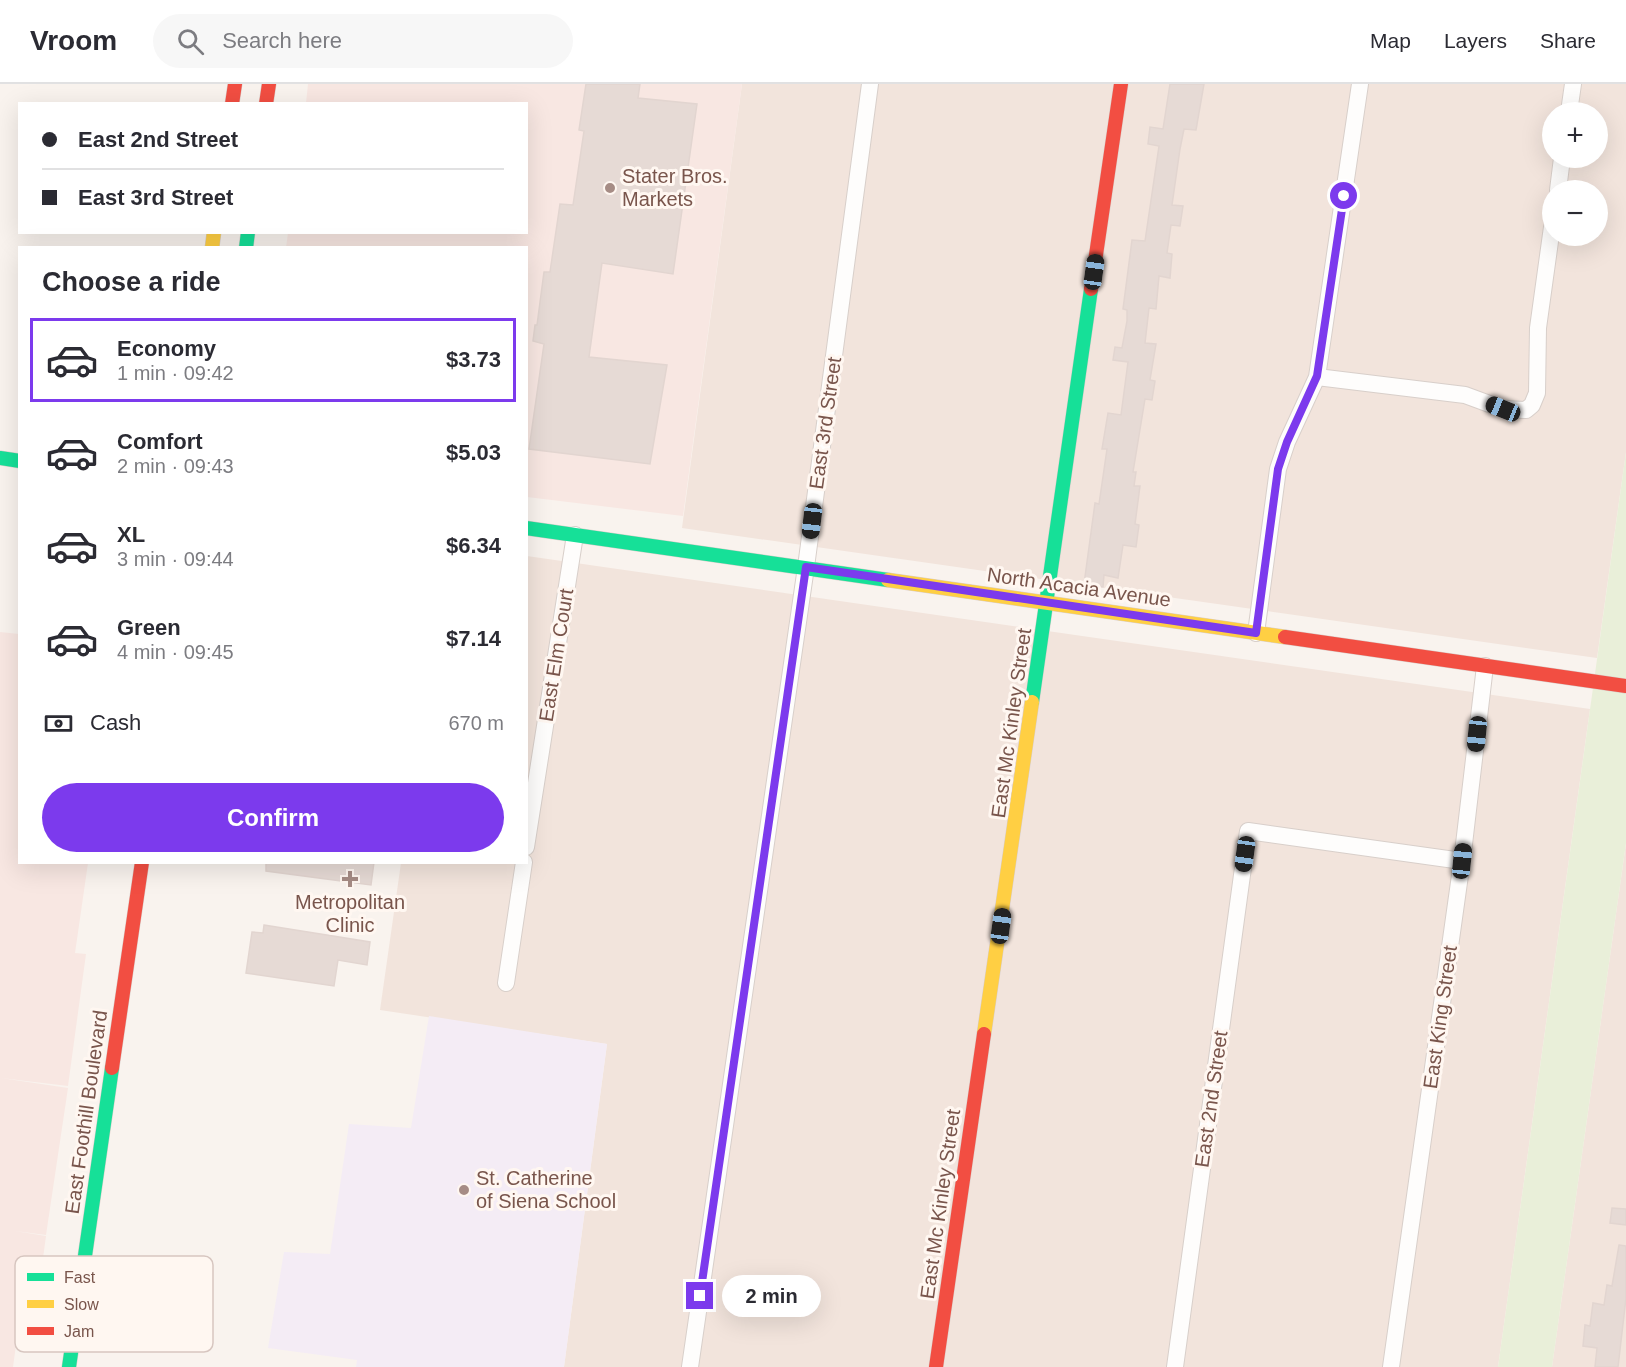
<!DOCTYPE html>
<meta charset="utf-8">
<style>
:root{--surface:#fff;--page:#f7f7f7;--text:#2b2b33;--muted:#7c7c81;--line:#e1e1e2;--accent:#7c3aed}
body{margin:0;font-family:Arial,sans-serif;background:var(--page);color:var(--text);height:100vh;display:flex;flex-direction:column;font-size:22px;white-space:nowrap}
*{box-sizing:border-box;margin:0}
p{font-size:20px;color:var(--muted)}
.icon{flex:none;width:33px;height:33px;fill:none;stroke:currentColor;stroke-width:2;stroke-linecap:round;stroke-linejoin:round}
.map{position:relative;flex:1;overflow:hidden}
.details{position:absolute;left:18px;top:162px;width:510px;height:618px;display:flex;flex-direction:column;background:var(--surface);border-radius:0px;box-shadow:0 6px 24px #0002}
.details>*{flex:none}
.hud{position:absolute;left:18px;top:18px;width:510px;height:132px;border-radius:0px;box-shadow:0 6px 24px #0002;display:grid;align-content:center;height:132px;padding:0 24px;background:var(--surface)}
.tools{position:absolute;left:1542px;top:18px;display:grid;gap:12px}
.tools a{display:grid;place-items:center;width:66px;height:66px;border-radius:50%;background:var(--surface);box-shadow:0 6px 24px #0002;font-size:30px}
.end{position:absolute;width:27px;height:27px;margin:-14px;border:8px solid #7c3aed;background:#fff;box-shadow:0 0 0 3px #fff}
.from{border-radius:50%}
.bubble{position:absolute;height:42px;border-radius:21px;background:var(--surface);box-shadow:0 6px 24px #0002;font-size:20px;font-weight:800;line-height:42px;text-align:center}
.car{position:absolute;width:18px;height:36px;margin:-18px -9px;border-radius:8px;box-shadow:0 0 4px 2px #0007;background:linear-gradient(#222 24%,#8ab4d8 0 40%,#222 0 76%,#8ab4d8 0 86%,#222 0)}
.hud b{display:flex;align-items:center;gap:21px;height:57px;font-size:22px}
.hud b+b{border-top:2px solid var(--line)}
.hud i{width:15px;height:15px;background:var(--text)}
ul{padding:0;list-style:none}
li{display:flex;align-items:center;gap:18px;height:84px;margin:0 12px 9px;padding:0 12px;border:3px solid transparent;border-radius:0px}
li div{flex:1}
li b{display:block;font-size:22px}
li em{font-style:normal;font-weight:800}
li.selected{border-color:var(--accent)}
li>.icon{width:54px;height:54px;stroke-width:1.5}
h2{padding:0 24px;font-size:27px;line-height:72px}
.pay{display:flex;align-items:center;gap:15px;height:66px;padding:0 24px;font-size:22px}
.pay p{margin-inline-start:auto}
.button{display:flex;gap:12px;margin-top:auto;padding:12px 24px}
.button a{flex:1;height:69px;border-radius:36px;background:var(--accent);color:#fff;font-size:24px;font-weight:800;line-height:69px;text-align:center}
header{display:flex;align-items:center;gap:36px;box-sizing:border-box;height:84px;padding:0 30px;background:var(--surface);border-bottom:2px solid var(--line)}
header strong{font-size:28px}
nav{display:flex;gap:33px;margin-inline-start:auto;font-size:21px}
.search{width:420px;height:54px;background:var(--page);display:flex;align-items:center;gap:15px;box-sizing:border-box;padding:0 21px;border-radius:33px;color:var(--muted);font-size:22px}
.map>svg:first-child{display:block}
.residential{fill:#f2e4dc;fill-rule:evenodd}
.commercial{fill:#f8e7e2}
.education{fill:#f4ecf5}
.green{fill:#e9efd9}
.building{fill:#e6dad5;stroke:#e2d5d0;stroke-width:1.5}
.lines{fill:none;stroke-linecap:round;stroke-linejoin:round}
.street-casing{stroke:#d8cfca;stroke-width:18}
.fast-casing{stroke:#d9ceca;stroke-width:15}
.slow-casing{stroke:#d9ceca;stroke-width:15}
.jam-casing{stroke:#d9ceca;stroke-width:15}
.street{stroke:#fefdfc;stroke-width:16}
.fast{stroke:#16e098;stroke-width:14}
.slow{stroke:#ffcf43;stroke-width:14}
.jam{stroke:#f24e42;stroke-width:14}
.route{stroke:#7c3aed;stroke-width:8}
.poi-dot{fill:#a68c85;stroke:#fff7f1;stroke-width:2}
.labels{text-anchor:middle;stroke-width:6;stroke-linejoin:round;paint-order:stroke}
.poi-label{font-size:20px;fill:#79554c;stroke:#fff7f1;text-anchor:start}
.street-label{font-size:20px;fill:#79554c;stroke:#fff7f1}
.key{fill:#fff7f1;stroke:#d7c6c0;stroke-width:1.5}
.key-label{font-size:16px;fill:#79554c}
</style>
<header>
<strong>Vroom</strong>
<div class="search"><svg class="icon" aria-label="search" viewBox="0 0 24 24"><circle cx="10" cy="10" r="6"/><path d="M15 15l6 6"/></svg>Search here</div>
<nav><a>Map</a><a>Layers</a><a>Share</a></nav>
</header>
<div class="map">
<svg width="1626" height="1283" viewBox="0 0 1626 1283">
<rect width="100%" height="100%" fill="#f9f3ee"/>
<path class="residential" d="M742,0H1626V368L1597,574L682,444ZM1552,28H1598V74H1552ZM1552,106H1598V152H1552Z
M527,472L1590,625L1498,1283H564L607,960L380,926L401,779L526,778Z
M1626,759V1283H1552Z"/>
<path class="commercial" d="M308,0H742L683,432L527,413L526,164H286L288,149L526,148V20L306,19Z
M0,548L19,550L20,778L88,779L75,869L86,870L68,1002L1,994L68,1004L46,1151L15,1147L46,1152L31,1263L16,1261L13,1283H0Z"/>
<path class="education" d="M429,932L607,960L564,1283H356L357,1276L268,1264L284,1168L330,1170L349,1040L411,1044Z"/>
<path class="green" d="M1626,368V759L1552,1283H1498Z"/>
<path class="building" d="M586,0H640L638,14L697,20L673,190L602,179L589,273L667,281L650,380L529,365L544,260L533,257L535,241H537L544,188H550L560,120L573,121L584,47L579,46Z
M1170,0H1204L1196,46L1184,45L1180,65L1172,121L1183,122L1180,142L1171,141L1167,169L1172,170L1170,194L1159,192L1156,225L1149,224L1145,259L1156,260L1150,296L1155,297L1152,316L1145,315L1133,388H1136L1134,402H1140L1135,440L1139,441L1136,463L1123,461L1118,494L1104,491L1103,503L1084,500L1095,419L1099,420L1107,365H1102L1108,329L1121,331L1128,278L1113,276L1115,263L1122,264L1127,237V226L1123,225L1132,156L1145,157L1159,62L1148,60L1150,43L1163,45Z
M266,778H374L371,801L266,787Z
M264,841L370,858L367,881L338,876L334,902L246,889L252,848L263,849Z
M1612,1124L1626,1125V1141L1610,1139Z
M1619,1161L1626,1162V1214L1618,1283H1595L1597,1264L1583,1262L1585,1241L1590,1242L1593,1219L1604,1221L1607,1201L1612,1202Z"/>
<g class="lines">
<g class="street-casing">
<path id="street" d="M1569,28L1573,0
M1558,106L1562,74
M1317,293L1465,311L1503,325L1526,326L1532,321L1537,309L1538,244L1552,143
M1256,549L1278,385L1287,358L1317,293L1360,0
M526,763L575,451
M506,899L524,778
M690,1283L806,483L870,0
M1175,1283L1248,747L1462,777
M1391,1283L1462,777L1485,582"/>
</g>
<g class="fast-casing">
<path id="fast" d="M246,164L248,148
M0,374L20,377
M526,444L888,496
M1032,618L1091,205
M69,1283L112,984"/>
</g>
<g class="slow-casing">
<path id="slow" d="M212,164L214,148
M888,496L1285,553
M984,950L1032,618"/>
</g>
<g class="jam-casing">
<path id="jam" d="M232,20L235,0
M266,20L269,0
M1091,205L1121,0
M1285,553L1626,602
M112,984L142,778
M936,1283L984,950"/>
</g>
<use href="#street" class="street"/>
<use href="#fast" class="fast"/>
<use href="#slow" class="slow"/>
<use href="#jam" class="jam"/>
</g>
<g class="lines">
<path class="route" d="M700,1212L806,483L1256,549L1278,385L1287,358L1317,292L1344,112"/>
</g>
<g class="poi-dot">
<circle cx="610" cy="104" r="6"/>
<path d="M347 786h6v6h6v6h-6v6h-6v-6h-6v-6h6z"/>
<circle cx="464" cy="1106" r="6"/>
</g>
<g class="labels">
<g class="poi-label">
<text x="622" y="99">Stater Bros.<tspan x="622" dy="23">Markets</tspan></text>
<text x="350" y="825" text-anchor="middle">Metropolitan<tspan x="350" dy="23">Clinic</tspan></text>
<text x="476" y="1101">St. Catherine<tspan x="476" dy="23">of Siena School</tspan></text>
</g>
<g class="street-label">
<text transform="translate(825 339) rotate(-82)" y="7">East 3rd Street</text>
<text transform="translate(1079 503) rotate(8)" y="7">North Acacia Avenue</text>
<text transform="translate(556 571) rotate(-81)" y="7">East Elm Court</text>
<text transform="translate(1011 639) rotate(-82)" y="7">East Mc Kinley Street</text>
<text transform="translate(1440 933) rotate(-82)" y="7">East King Street</text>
<text transform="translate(1211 1015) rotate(-82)" y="7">East 2nd Street</text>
<text transform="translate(86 1028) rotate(-82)" y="7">East Foothill Boulevard</text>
<text transform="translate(940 1120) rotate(-82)" y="7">East Mc Kinley Street</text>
</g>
</g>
<rect x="15" y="1172" width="198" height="96" rx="9" class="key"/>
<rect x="27" y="1189" width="27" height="8" fill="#16e098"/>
<rect x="27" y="1216" width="27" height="8" fill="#ffcf43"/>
<rect x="27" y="1243" width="27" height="8" fill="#f24e42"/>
<g class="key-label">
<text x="64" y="1199">Fast</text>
<text x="64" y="1226">Slow</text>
<text x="64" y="1253">Jam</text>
</g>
</svg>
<div class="tools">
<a>+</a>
<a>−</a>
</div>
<i class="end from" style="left:1344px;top:112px"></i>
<i class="end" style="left:700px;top:1212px"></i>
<div class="bubble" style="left:722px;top:1191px;width:99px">2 min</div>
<i class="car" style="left:1094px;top:188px;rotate:8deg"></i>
<i class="car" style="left:1503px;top:325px;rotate:292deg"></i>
<i class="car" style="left:812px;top:437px;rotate:187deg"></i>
<i class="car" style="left:1477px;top:650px;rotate:186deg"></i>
<i class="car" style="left:1245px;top:770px;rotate:188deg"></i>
<i class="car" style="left:1462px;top:777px;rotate:6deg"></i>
<i class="car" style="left:1001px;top:842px;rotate:8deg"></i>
<div class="hud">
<b><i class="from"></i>East 2nd Street</b>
<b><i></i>East 3rd Street</b>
</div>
<section class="details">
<h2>Choose a ride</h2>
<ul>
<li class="selected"><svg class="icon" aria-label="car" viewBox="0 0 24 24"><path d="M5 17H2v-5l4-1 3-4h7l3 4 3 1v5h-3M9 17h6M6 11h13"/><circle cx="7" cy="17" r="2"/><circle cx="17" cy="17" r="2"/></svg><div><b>Economy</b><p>1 min · 09:42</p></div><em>$3.73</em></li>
<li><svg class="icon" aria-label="car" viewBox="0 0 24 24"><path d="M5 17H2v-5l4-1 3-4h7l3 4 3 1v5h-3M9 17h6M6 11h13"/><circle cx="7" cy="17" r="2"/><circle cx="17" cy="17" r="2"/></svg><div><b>Comfort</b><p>2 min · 09:43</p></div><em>$5.03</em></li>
<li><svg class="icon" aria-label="car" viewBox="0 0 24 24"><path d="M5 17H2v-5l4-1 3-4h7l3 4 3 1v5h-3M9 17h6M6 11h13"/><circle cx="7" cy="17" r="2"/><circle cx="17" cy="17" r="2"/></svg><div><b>XL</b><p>3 min · 09:44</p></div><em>$6.34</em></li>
<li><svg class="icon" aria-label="car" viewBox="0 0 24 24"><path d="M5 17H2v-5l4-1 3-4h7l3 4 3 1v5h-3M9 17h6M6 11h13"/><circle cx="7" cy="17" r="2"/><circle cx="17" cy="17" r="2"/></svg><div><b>Green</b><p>4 min · 09:45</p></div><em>$7.14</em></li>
</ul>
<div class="pay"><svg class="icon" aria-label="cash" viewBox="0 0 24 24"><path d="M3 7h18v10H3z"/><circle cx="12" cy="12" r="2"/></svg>Cash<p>670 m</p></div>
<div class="button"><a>Confirm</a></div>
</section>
</div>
